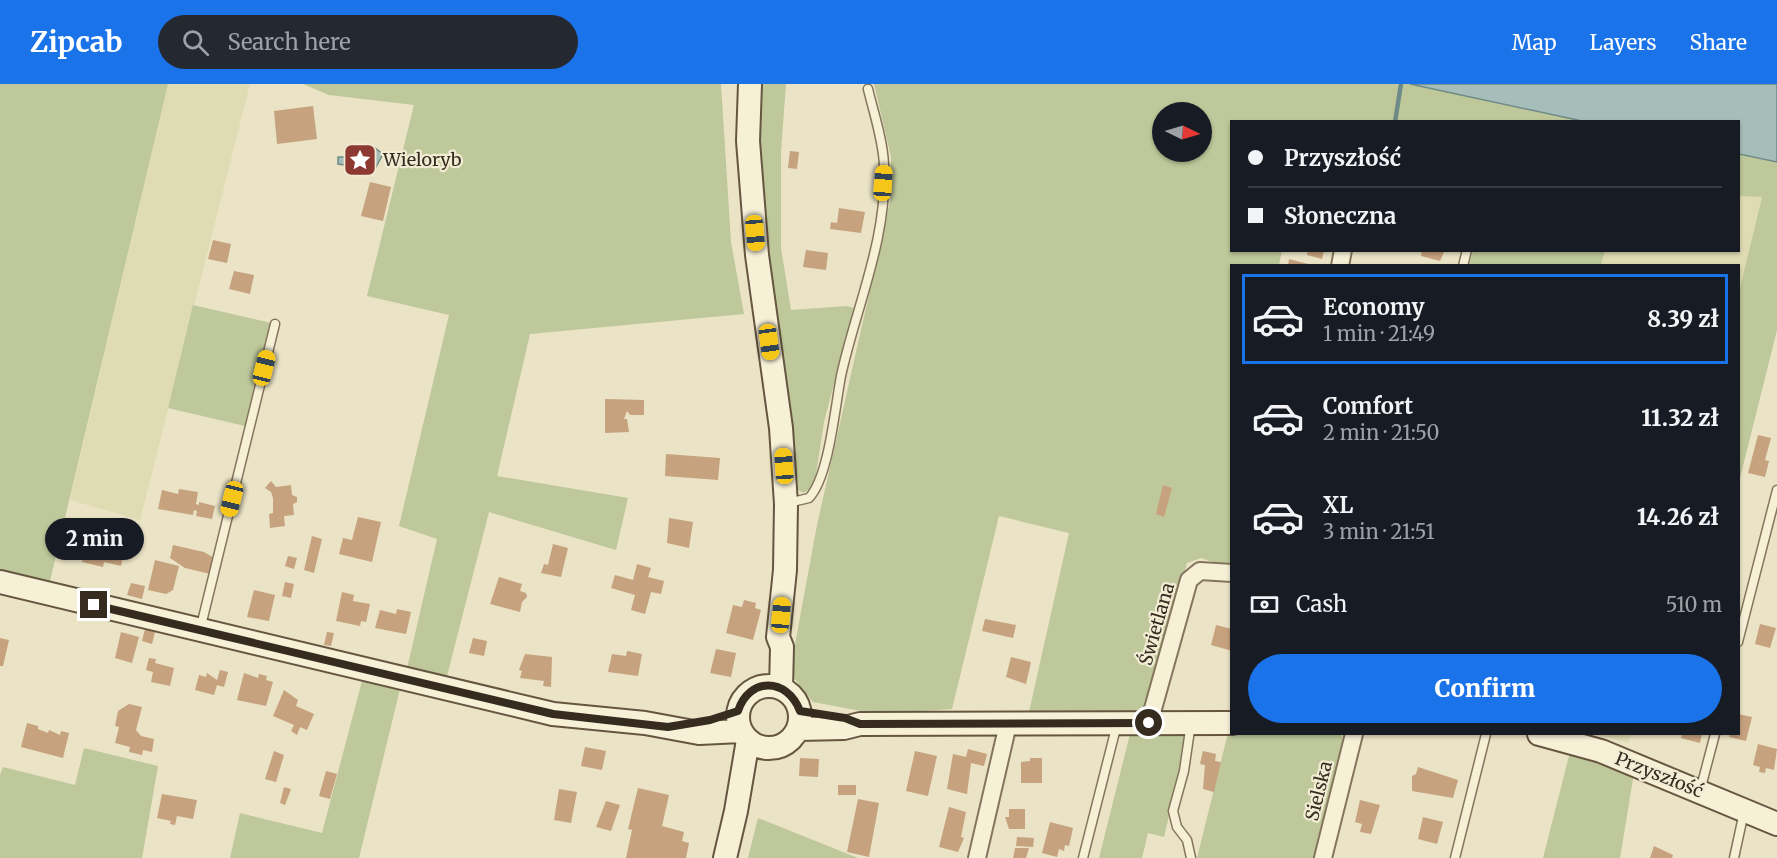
<!DOCTYPE html>
<meta charset="utf-8">
<style>
:root{--surface:#171b24;--page:#242831;--text:#f1f3f6;--muted:#9ea1a6;--line:#363941;--accent:#1a73e8}
body{margin:0;font-family:Merriweather,serif;background:var(--page);color:var(--text);height:100vh;display:flex;flex-direction:column;font-size:22px;white-space:nowrap}
*{box-sizing:border-box;margin:0}
p{font-size:20px;color:var(--muted)}
.icon{flex:none;width:33px;height:33px;fill:none;stroke:currentColor;stroke-width:2;stroke-linecap:round;stroke-linejoin:round}
.map{position:relative;flex:1;overflow:hidden}
.details{position:absolute;left:1230px;top:180px;width:510px;height:471px;display:flex;flex-direction:column;background:var(--surface);border-radius:0px;box-shadow:0 2px 4px #0004}
.details>*{flex:none}
.hud{position:absolute;left:1230px;top:36px;width:510px;height:132px;border-radius:0px;box-shadow:0 2px 4px #0004;display:grid;align-content:center;height:132px;padding:0 18px;background:var(--surface)}
.needle{width:39px;rotate:95deg}
.controls{position:absolute;left:1152px;top:18px;display:grid;gap:12px}
.controls a{display:grid;place-items:center;width:60px;height:60px;border-radius:50%;background:var(--surface);box-shadow:0 2px 4px #0004;font-size:30px}
.end{position:absolute;width:27px;height:27px;margin:-14px;border:8px solid #352c1f;background:#fff;box-shadow:0 0 0 3px #fff}
.from{border-radius:50%}
.bubble{position:absolute;height:42px;border-radius:21px;background:var(--surface);box-shadow:0 2px 4px #0004;font-size:20px;font-weight:800;line-height:42px;text-align:center}
.car{position:absolute;width:18px;height:36px;margin:-18px -9px;border-radius:8px;box-shadow:0 0 4px 2px #0007;background:linear-gradient(#f5c518 24%,#345 0 40%,#f5c518 0 76%,#345 0 86%,#f5c518 0)}
.hud b{display:flex;align-items:center;gap:21px;height:57px;font-size:22px}
.hud b+b{border-top:2px solid var(--line)}
.hud i{width:15px;height:15px;background:var(--text)}
ul{padding:10px 0 0;list-style:none}
li{display:flex;align-items:center;gap:18px;height:90px;margin:0 12px 9px;padding:0 6px;border:3px solid transparent;border-radius:0px}
li div{flex:1}
li b{display:block;font-size:22px}
li em{font-style:normal;font-weight:800}
li.on{border-color:var(--accent)}
li>.icon{width:54px;height:54px;stroke-width:1.5}
.pay{display:flex;align-items:center;gap:15px;height:66px;padding:0 18px;font-size:22px}
.pay p{margin-inline-start:auto}
.action{display:flex;gap:12px;margin-top:auto;padding:12px 18px}
.action a{flex:1;height:69px;border-radius:36px;background:var(--accent);color:#fff;font-size:24px;font-weight:800;line-height:69px;text-align:center}
header{display:flex;align-items:center;gap:36px;box-sizing:border-box;height:84px;padding:0 30px;background:var(--accent);color:#fff}
header strong{font-size:28px}
nav{display:flex;gap:33px;margin-inline-start:auto;font-size:21px}
.search{width:420px;height:54px;background:var(--page);display:flex;align-items:center;gap:15px;box-sizing:border-box;padding:0 21px;border-radius:33px;color:var(--muted);font-size:22px}
.map>svg:first-child{display:block}
.farmland{fill:#dfdcb3}
.green{fill:#bec89a;fill-rule:evenodd}
.water{fill:#a6beb9;stroke:#6e8b87;stroke-width:1.5}
.lines{fill:none;stroke-linecap:round;stroke-linejoin:round}
.stream{stroke:#6e8b87;stroke-width:4.5}
.building{fill:#c6a27e}
.lane-casing{stroke:#84755c;stroke-width:11}
.street-casing{stroke:#84755c;stroke-width:20}
.secondary-casing{stroke:#665640;stroke-width:26}
.lane{stroke:#f6f0d7;stroke-width:8}
.street{stroke:#f6f0d7;stroke-width:16}
.secondary{stroke:#f6f0d7;stroke-width:22}
.route{stroke:#352c1f;stroke-width:8}
.labels{text-anchor:middle;stroke-width:4.5;stroke-linejoin:round;paint-order:stroke}
.poi-label{font-size:18px;fill:#352c1f;stroke:#f2ecd4;text-anchor:start}
.street-label{font-size:18px;fill:#352c1f;stroke:#f2ecd4}
</style>
<header>
<strong>Zipcab</strong>
<div class="search"><svg class="icon" aria-label="search" viewBox="0 0 24 24"><circle cx="10" cy="10" r="6"/><path d="M15 15l6 6"/></svg>Search here</div>
<nav><a>Map</a><a>Layers</a><a>Share</a></nav>
</header>
<div class="map">
<svg width="1777" height="774" viewBox="0 0 1777 774">
<rect width="100%" height="100%" fill="#eae3c5"/>
<path class="farmland" d="M168,0H250L140,436L70,416Z
M1739,112L1762,113L1739,208L1738,182H1601L1605,167L1738,166Z
M1596,650H1631L1628,659Z"/>
<path class="green" d="M0,0H168L50,497L0,486Z
M303,0H721L731,158L744,230L530,250L497,392L628,414L616,466L489,428L446,596L406,589L437,455L399,442L449,231L367,212L414,21L329,11Z
M762,0H786L781,67V164L791,226L847,222L854,224L824,338L815,396L812,404L803,409L794,403L761,111L759,34Z
M874,0H1410L1582,37L1232,38V166L1282,167L1279,181L1232,182L1231,484L1201,474L1187,479L1147,628H1029L1069,449L999,432L952,625L877,630L813,618L793,593L791,582L817,441L891,113V73ZM1162,28H1202V68H1162Z
M1738,70L1777,78V246L1739,398V208L1762,113L1739,112Z
M1473,167V166L1605,167L1601,181H1469Z
M193,221L271,239L245,342L168,324Z
M362,597L400,605L359,774H230L240,729L322,749Z
M1184,649L1187,656L1164,753L1148,749L1142,774H1099L1130,650Z
M1228,649L1341,650L1343,657L1315,774H1197Z
M84,664L158,682L142,774H0V691L3,683L75,701Z
M1570,668L1634,689L1620,774H1543Z
M758,734L858,774H748Z"/>
<path class="water" d="M1410,0H1777V78L1739,70L1738,38L1582,37Z
M375,64L383,70L375,85L338,80V73H346L354,66L366,69Z"/>
<g class="lines">
<path class="stream" d="M1395,38L1401,0"/>
</g>
<path class="building" d="M313,22L317,55L277,60L274,27Z
M790,67L799,68L797,85L788,84Z
M370,98L391,103L383,137L361,132Z
M839,124L865,128L861,149L830,145L831,138L837,139Z
M213,156L231,160L227,179L208,175Z
M806,166L828,169L826,186L803,183Z
M1308,166H1324L1322,175L1307,171Z
M1422,166H1445L1440,177L1421,172Z
M1289,175L1312,181V182H1288Z
M234,187L254,191L250,210L229,205Z
M605,315L644,316V331H630L627,327L624,335H627L629,348L605,349Z
M1758,351L1771,354L1765,376L1769,377L1765,393L1748,389Z
M666,370L720,374L718,396L665,392Z
M271,397L276,403L291,401L292,411L297,413V418L293,420L294,431L284,432L285,442L270,444L269,430L273,429V414L271,408L265,404Z
M1163,401L1172,404L1164,433L1156,430Z
M179,405L198,408L196,420L199,421V418L215,422L212,435L196,432L197,427L194,426L193,431L158,425L162,406L178,410Z
M358,433L381,438L372,478L339,470L343,454L352,456Z
M669,434L693,438L689,464L667,459Z
M312,452L322,455L314,489L304,486Z
M88,454L108,459L107,464L124,468L121,482L104,478L103,483L82,478Z
M553,460L568,464L561,493L541,489L544,480L548,481Z
M173,461L204,468L214,474L210,490L185,484L170,474Z
M288,472L297,474L294,485L285,482Z
M155,476L179,482L173,506L166,510L148,506Z
M637,480L651,484L648,493L664,497L661,510L651,508L645,530L631,526L635,511L611,504L615,491L633,496Z
M499,493L522,500L520,507L526,509L527,513L522,518L520,528L490,520Z
M285,498L294,500L291,514L282,512Z
M131,499L145,502L142,515L127,511Z
M254,506L275,511L269,537L247,533Z
M342,508L354,511L353,517L370,520L366,538L361,537L360,542L336,537Z
M744,516L756,519L755,524L761,526L753,556L726,549L733,521L742,523Z
M397,525L411,528L406,550L375,544L380,526L396,530Z
M985,535L1016,541L1013,554L982,547Z
M1760,540L1776,544L1770,564L1755,560Z
M1216,541L1232,545V567L1211,561Z
M145,545L155,548L152,560L142,557Z
M121,548L139,553L132,579L115,574Z
M327,548L334,549L331,562L324,561Z
M0,554L9,556L3,582H0Z
M473,554L487,557L484,572L469,569Z
M716,565L736,569L731,593L710,589Z
M627,567L642,570L638,592L608,588L612,570L626,572Z
M525,570L552,573L551,603L543,602L544,597L520,594L522,587L519,586Z
M1011,573L1031,578L1026,600L1006,593Z
M149,574L156,575L155,579L174,584L170,602L151,598L153,588L146,586Z
M220,586L228,588L224,603L217,601L214,611L195,606L199,591L206,593L207,589L217,596Z
M244,589L258,594L259,590L267,592L266,596L273,598L266,622L237,616Z
M284,606L298,616L296,622L314,630L307,646L300,643L297,651L291,647L294,641L273,632Z
M129,620L142,623L136,646L141,652L154,655L152,668L143,666L142,671L129,668L130,663L115,659L119,643L115,642L118,627Z
M1738,630L1752,633L1746,657L1729,653L1730,650H1738Z
M27,639L38,642V645L48,649L49,646L60,651L61,647L69,649L63,674L21,663Z
M1682,650H1702L1700,659L1681,654Z
M1758,660L1777,665L1774,686L1766,684L1765,689L1759,688L1760,683L1753,681Z
M585,663L606,667L602,686L581,682Z
M968,665L987,670L984,682L971,679L967,710L947,705L953,670L966,673Z
M274,667L284,671L276,698L265,695Z
M915,667L937,672L928,712L906,707Z
M1203,667L1216,670L1215,677L1221,678L1214,708L1203,705L1205,681L1200,680Z
M800,674L819,675L818,693L799,692Z
M1030,674H1042V699H1021V678L1030,677Z
M1418,683L1458,696L1453,714L1412,707V692L1416,690Z
M326,687L337,690L330,715L319,712Z
M838,701H856V711H838Z
M284,703L291,705L285,721L280,719Z
M638,704L669,711L662,742L684,748L682,757L689,759L686,774H626L632,746L628,745Z
M559,705L577,708L571,739L554,736Z
M162,710L197,716L193,735L177,732L175,741L170,740L171,737L157,734Z
M858,715L879,719L869,773L847,768Z
M1360,716L1380,721L1371,750L1360,748L1362,740L1355,738Z
M606,717L620,721L611,747L596,743Z
M949,723L966,728L961,753L964,754L958,768L939,763Z
M1009,725H1025V745H1009L1005,733H1009Z
M1423,733L1443,738L1437,760L1418,755Z
M1050,738L1073,744L1069,762L1065,761L1064,767L1059,765L1057,773L1042,769Z
M1017,753L1034,754L1033,763L1016,762Z
M1654,762L1673,771L1672,774H1650Z
M1015,764H1029L1026,774H1013Z"/>
<g class="lines">
<g class="lane-casing">
<path id="lane" d="M1463,182L1467,166
M788,419L809,414C829,393 835,323 841,292C856,223 888,154 884,81C883,56 874,30 868,5
M200,546L275,240
M1738,558L1777,406
M1191,639L1184,687L1173,727L1177,743L1187,756L1191,774
M1700,707L1715,650
M1083,774L1117,640
M1455,774L1486,650
M1734,774L1744,728"/>
</g>
<g class="street-casing">
<path id="street" d="M1340,182L1343,166
M1149,639L1189,496L1200,487L1232,489
M977,774L1008,640
M1323,774L1354,650"/>
</g>
<g class="secondary-casing">
<path id="secondary" d="M750,0L748,57L757,171L781,344L786,420L785,486L778,553L782,563L781,604
M0,498L553,630L645,639L699,649L741,647
M738 633a31 31 0 1 1 62 0a31 31 0 1 1-62 0Z
M798,645L844,644L860,640L1232,639
M1539,650L1601,667L1777,740
M725,774L736,727L748,656"/>
</g>
<use href="#lane" class="lane"/>
<use href="#street" class="street"/>
<use href="#secondary" class="secondary"/>
</g>
<g class="lines">
<path class="route" d="M94,521L553,630L668,643L710,636L738,627C749,593 787,593 800,627L845,634L860,640L1149,639"/>
</g>
<defs>
<g id="sight-square" transform="scale(1.725)"><rect x="-9" y="-9" width="18" height="18" rx="4" fill="#8e3931" stroke="#f2ecd4"/><path d="M0-6L1.8-2.2L6-1.7L2.9 1.2L3.7 5.4L0 3.3L-3.7 5.4L-2.9 1.2L-6-1.7L-1.8-2.2Z" fill="#fff"/></g>
</defs>
<g fill-rule="evenodd">
<use href="#sight-square" x="360" y="76"/>
</g>
<g class="labels">
<g class="poi-label">
<text x="383" y="82">Wieloryb</text>
</g>
<g class="street-label">
<text transform="translate(1157 540) rotate(-74)" y="6">Świetlana</text>
<text transform="translate(1659 691) rotate(22)" y="6">Przyszłość</text>
<text transform="translate(1319 707) rotate(-76)" y="6">Sielska</text>
</g>
</g>
</svg>
<div class="controls">
<a><svg class="needle" viewBox="-14 -14 28 28"><path d="M0-13l5 13h-10z" fill="#e53935"/><path d="M0 13l5-13h-10z" fill="#9ea1a6"/></svg></a>
</div>
<i class="end from" style="left:1149px;top:639px"></i>
<i class="end" style="left:94px;top:521px"></i>
<div class="bubble" style="left:45px;top:434px;width:99px">2 min</div>
<i class="car" style="left:883px;top:99px;rotate:4deg"></i>
<i class="car" style="left:755px;top:149px;rotate:175deg"></i>
<i class="car" style="left:769px;top:258px;rotate:172deg"></i>
<i class="car" style="left:264px;top:284px;rotate:14deg"></i>
<i class="car" style="left:784px;top:382px;rotate:356deg"></i>
<i class="car" style="left:232px;top:415px;rotate:194deg"></i>
<i class="car" style="left:781px;top:531px;rotate:5deg"></i>
<div class="hud">
<b><i class="from"></i>Przyszłość</b>
<b><i></i>Słoneczna</b>
</div>
<section class="details">
<ul>
<li class="on"><svg class="icon" aria-label="car" viewBox="0 0 24 24"><path d="M5 17H2v-5l4-1 3-4h7l3 4 3 1v5h-3M9 17h6M6 11h13"/><circle cx="7" cy="17" r="2"/><circle cx="17" cy="17" r="2"/></svg><div><b>Economy</b><p>1 min · 21:49</p></div><em>8.39 zł</em></li>
<li><svg class="icon" aria-label="car" viewBox="0 0 24 24"><path d="M5 17H2v-5l4-1 3-4h7l3 4 3 1v5h-3M9 17h6M6 11h13"/><circle cx="7" cy="17" r="2"/><circle cx="17" cy="17" r="2"/></svg><div><b>Comfort</b><p>2 min · 21:50</p></div><em>11.32 zł</em></li>
<li><svg class="icon" aria-label="car" viewBox="0 0 24 24"><path d="M5 17H2v-5l4-1 3-4h7l3 4 3 1v5h-3M9 17h6M6 11h13"/><circle cx="7" cy="17" r="2"/><circle cx="17" cy="17" r="2"/></svg><div><b>XL</b><p>3 min · 21:51</p></div><em>14.26 zł</em></li>
</ul>
<div class="pay"><svg class="icon" aria-label="cash" viewBox="0 0 24 24"><path d="M3 7h18v10H3z"/><circle cx="12" cy="12" r="2"/></svg>Cash<p>510 m</p></div>
<div class="action"><a>Confirm</a></div>
</section>
</div>
